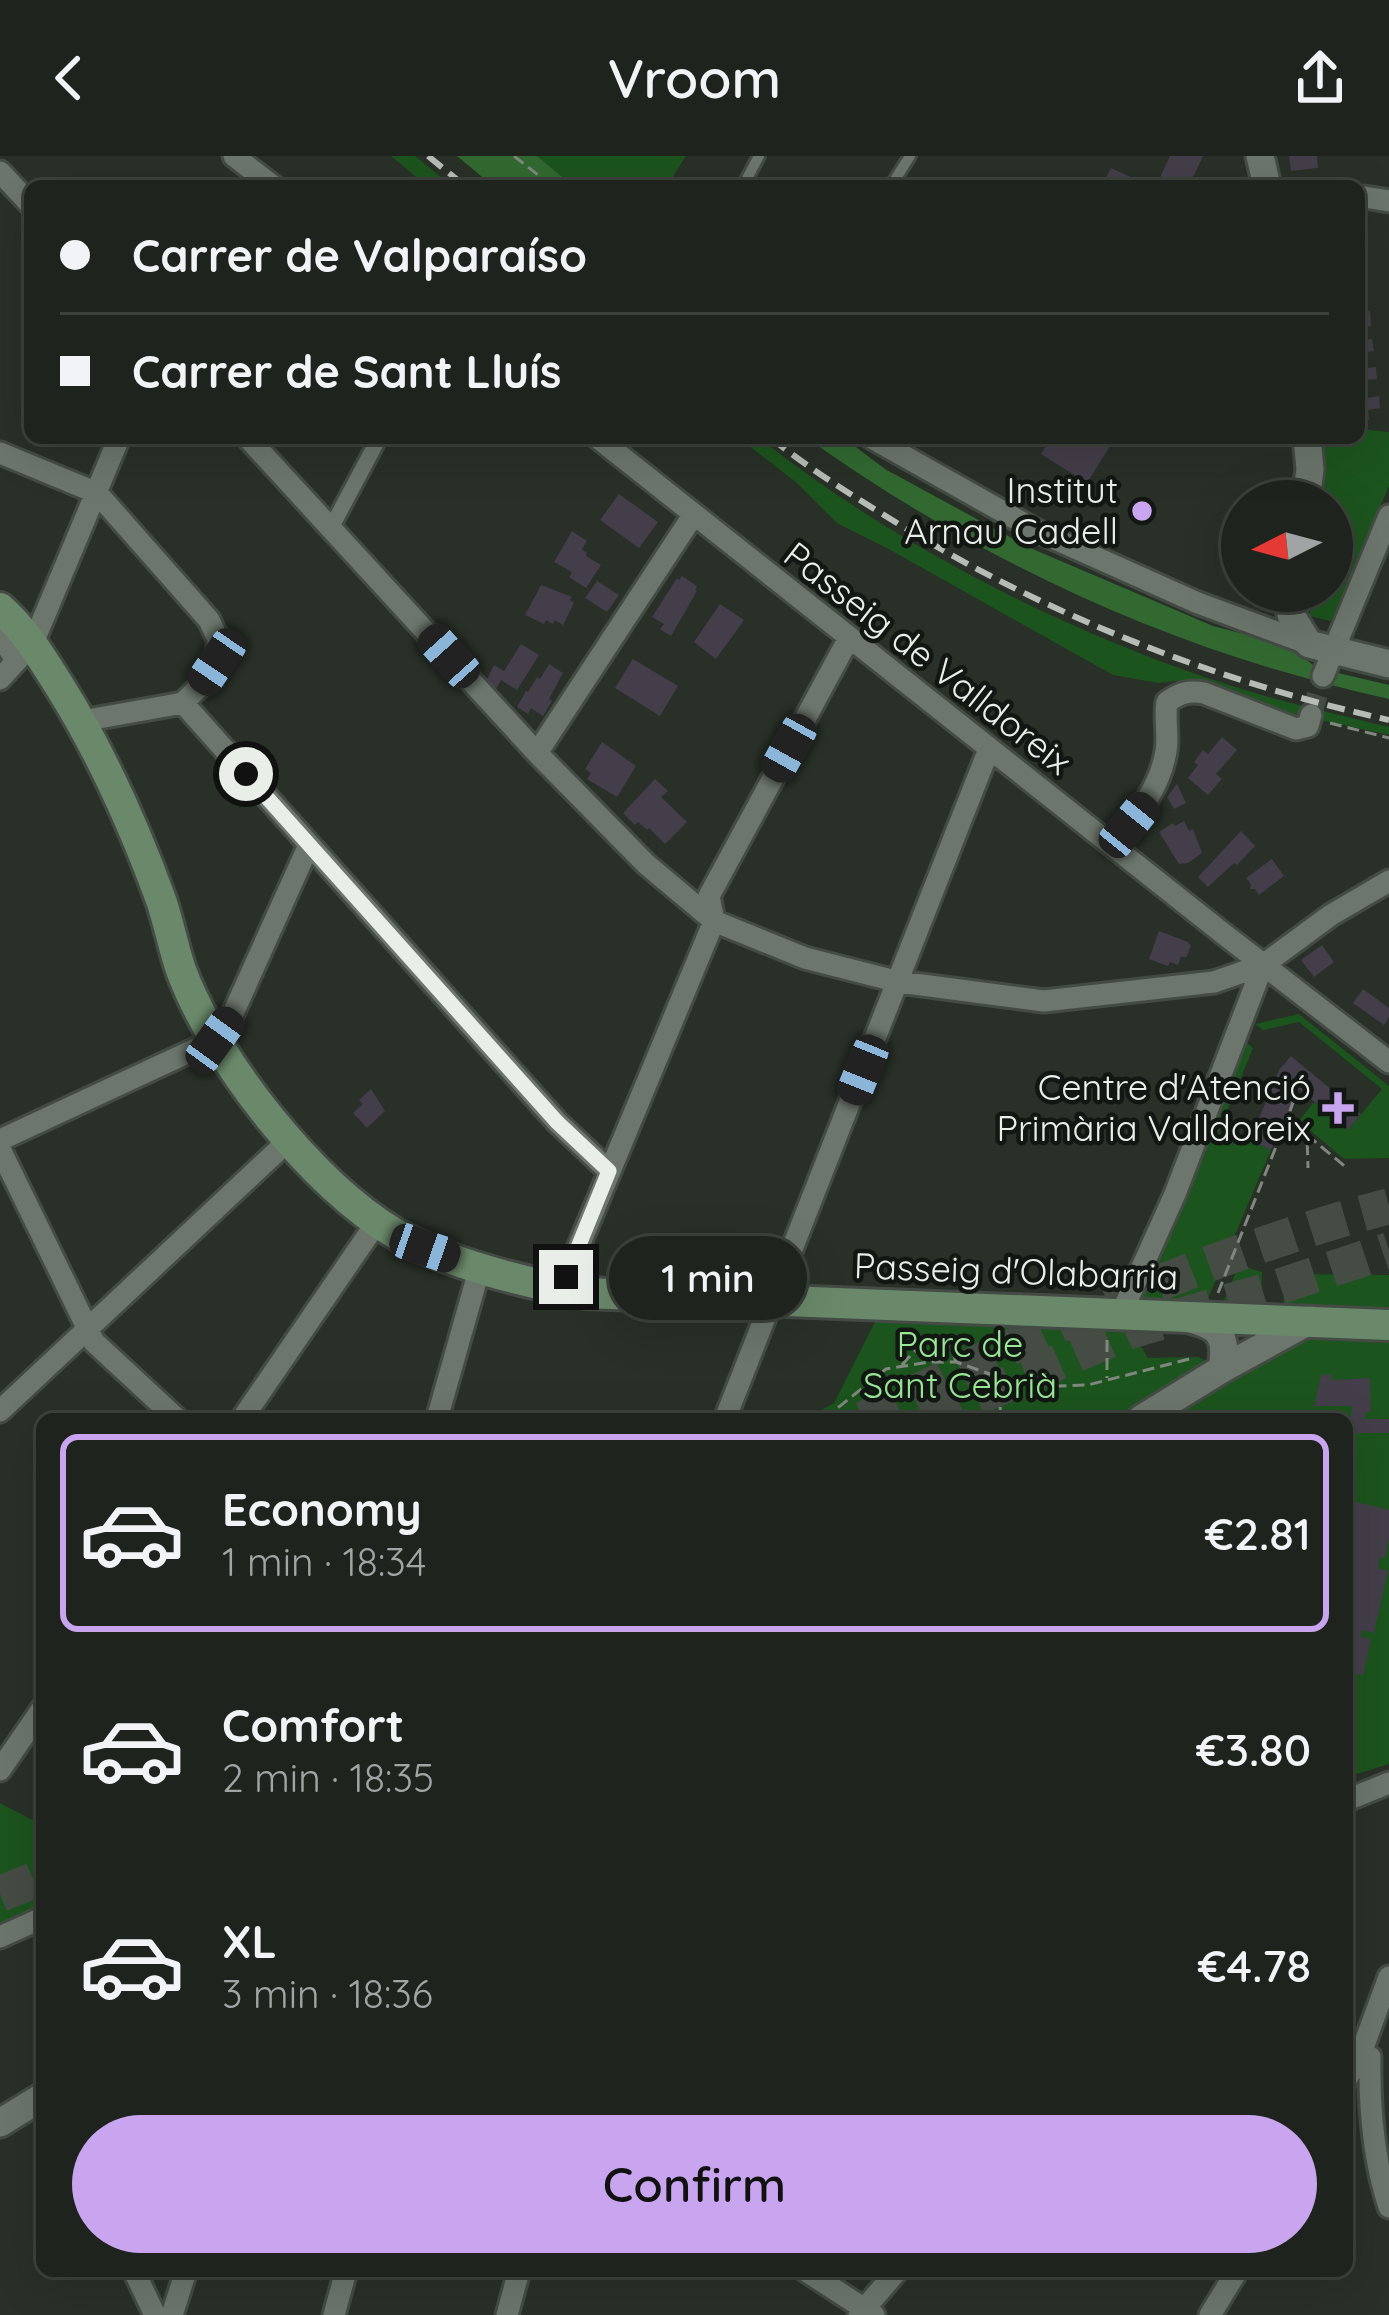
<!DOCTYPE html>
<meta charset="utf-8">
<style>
:root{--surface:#1e241d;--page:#262c26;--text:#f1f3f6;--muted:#a1a4a4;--line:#3c413b;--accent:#c8a5ee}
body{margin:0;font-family:Quicksand,sans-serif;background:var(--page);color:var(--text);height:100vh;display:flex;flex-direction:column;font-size:45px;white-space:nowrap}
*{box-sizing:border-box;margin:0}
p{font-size:39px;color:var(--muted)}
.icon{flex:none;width:66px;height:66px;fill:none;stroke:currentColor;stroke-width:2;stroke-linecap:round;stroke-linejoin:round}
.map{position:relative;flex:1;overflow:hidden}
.details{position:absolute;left:36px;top:1257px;width:1317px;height:864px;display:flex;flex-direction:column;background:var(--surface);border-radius:18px;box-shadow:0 12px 48px #0002,0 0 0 3px var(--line)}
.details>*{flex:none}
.hud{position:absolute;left:24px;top:24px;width:1341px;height:264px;border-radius:18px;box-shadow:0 12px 48px #0002,0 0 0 3px var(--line);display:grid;align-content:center;height:264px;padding:0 36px;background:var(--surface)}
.needle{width:78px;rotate:264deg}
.buttons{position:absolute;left:1221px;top:324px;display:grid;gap:24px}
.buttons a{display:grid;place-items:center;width:132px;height:132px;border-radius:50%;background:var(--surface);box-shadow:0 12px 48px #0002,0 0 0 3px var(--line);font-size:60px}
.end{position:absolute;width:54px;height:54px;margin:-27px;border:15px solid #e9eee8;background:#111;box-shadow:0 0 0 6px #111}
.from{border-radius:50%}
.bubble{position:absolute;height:84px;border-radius:42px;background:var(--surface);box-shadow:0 12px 48px #0002,0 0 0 3px var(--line);font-size:39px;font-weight:600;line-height:84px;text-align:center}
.car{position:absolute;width:36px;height:72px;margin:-36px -18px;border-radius:15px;box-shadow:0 0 9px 3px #0007;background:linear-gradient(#222 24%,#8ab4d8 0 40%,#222 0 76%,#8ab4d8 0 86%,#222 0)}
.hud b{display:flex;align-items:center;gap:42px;height:114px;font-size:45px}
.hud b+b{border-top:3px solid var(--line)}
.hud i{width:30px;height:30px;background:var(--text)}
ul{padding:21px 0 0;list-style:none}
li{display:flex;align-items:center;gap:36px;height:198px;margin:0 24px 18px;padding:0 12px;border:6px solid transparent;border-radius:18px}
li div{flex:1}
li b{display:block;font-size:45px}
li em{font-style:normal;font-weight:600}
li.on{border-color:var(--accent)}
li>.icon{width:108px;height:108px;stroke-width:1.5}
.action{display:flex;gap:24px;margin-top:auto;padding:24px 36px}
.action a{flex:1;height:138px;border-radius:72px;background:var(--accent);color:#111;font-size:48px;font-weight:600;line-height:138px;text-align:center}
header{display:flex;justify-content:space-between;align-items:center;height:156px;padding:0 36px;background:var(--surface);font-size:54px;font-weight:600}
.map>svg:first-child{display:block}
.green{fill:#1c541d}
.forest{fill:#316930}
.building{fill:#433e49}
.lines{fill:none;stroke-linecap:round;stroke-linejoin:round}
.minor-tunnel{stroke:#454c44;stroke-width:21;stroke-dasharray:21 10;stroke-linecap:butt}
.motorway-tunnel{stroke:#454c44;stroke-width:36;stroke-dasharray:36 18;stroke-linecap:butt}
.service-casing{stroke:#444b44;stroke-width:16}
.pedestrian-casing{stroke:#444b44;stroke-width:21}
.minor-casing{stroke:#444b44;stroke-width:27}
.tertiary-casing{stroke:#444b44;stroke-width:33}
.secondary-casing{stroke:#444b44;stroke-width:36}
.path{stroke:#80877f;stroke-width:3;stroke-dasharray:12 6;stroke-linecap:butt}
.service{stroke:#6c766c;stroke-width:10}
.pedestrian{stroke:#6c766c;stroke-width:15}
.minor{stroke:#6c766c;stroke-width:21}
.tertiary{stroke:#6c766c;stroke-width:27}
.secondary{stroke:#6a896a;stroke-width:30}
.rail{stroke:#b7bcb6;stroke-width:6;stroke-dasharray:18 9;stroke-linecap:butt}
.route{stroke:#e9eee8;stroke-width:15}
.poi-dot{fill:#c8a5ee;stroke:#131713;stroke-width:4.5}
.labels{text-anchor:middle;stroke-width:9;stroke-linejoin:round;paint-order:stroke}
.poi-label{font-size:36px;fill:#e9eee8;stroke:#131713;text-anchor:end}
.street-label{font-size:36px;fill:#e9eee8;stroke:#131713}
.park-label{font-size:36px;fill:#98e795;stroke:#131713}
</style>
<header><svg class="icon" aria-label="back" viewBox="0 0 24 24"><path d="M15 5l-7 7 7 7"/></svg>Vroom<svg class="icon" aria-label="share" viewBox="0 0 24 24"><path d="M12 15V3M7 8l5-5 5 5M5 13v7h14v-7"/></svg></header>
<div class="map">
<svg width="1389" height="2159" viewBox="0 0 1389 2159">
<rect width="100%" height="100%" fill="#283027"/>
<path class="green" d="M391,0H415L452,30H427Z
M537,0H686L667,30H573Z
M1359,273L1389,276V330L1331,465L1310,460V435H1332V345H1319L1321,282H1359Z
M739,282H759C895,389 1064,476 1229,529C1281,546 1335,558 1389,571V579L1302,560L1175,525L1158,527L1113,519L885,391L837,367L797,327Z
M1299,858L1389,930V1002L1344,1003L1299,965L1314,946L1348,974L1382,933L1299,866L1263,874L1255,868Z
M1247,887L1253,892L1218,977L1250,984L1271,994L1204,1152L1144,1148L1142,1141Z
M1239,1109L1262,1116L1261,1147L1249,1148L1247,1153L1220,1154Z
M1287,1118L1389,1119V1151L1377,1153L1283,1149Z
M883,1150L1121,1158L1148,1202L1198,1201L1222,1213L1141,1263H805L834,1247Z
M1305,1183L1389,1187V1608L1347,1621V1263H1166L1280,1194Z
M0,1647L42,1669V1755L0,1775Z"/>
<path class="forest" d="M457,0H537L573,30H493Z
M807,282H844L885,313L1028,391L1213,470L1287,489L1317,512L1389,529V543C1176,496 984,408 807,282Z"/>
<path class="building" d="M1170,0H1203L1189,30H1156Z
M1289,0H1317L1318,12L1291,15Z
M1111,12L1139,25L1136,30H1102Z
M1370,155L1371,170L1359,171V157Z
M1372,183L1374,195L1359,197V185Z
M1376,211L1377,223L1364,224L1366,242L1379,240L1380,252L1368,254L1369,264L1359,265V213Z
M1040,282H1115L1087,327L1041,298L1048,287Z
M619,338L658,366L639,392L600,364Z
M572,375L587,385L582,393L587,397L586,400L601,409L586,432L569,421L572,416L554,406Z
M682,420L697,430L695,434L697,435L671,480L660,473L664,468L652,461L677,422L679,424Z
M597,425L619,439L607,456L585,442Z
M541,429L572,441L570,444L574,447L563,469L555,464L553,468L546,464L544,468L525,459Z
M720,448L744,464L716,503L694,486Z
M521,488L539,499L517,534L501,524L495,535L486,525L494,509L504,515Z
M633,503L678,530L660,560L615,532Z
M549,508L563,517L549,543L552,545L543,560L531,552L528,558L517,551L526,535L528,536L537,521L540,523Z
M1222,581L1237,594L1216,618L1222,623L1208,639L1188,622L1198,609L1194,606L1203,594L1208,598Z
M602,586L636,610L617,641L587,623L591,617L585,613Z
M655,623L668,635L661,641L687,666L665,688L649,672L647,674L638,666L635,669L623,657Z
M1177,628L1186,647L1174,653L1167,641Z
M1184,665L1189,675L1193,673L1202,697L1188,707L1179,708L1159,676L1173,667L1175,670Z
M1241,675L1255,690L1237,709L1234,707L1208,731L1198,721Z
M1272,703L1284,720L1259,739L1255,733H1250L1251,728L1246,722Z
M1159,775L1188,786L1191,790L1186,802L1181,800L1178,809L1170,806L1168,810L1149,803Z
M1322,789L1334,806L1314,821L1301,804Z
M1363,833L1389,852V861L1384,869L1353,847Z
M1291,900L1361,958L1348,974L1299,933L1271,994L1250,984L1279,914Z
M371,933L385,955L367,972L353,957L363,948L359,944Z
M1331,1218V1224L1370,1222L1371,1256L1365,1257V1263H1389V1277H1349L1352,1250H1314L1321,1219Z
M1347,1344L1389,1354V1382L1385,1402L1380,1401L1378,1412L1388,1415L1374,1477L1362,1474L1361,1481L1371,1483L1363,1520L1347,1515Z"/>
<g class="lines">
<path class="minor-tunnel" d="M1311,559L1323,520"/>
<path class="motorway-tunnel" d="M864,1263C1032,1177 1206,1099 1389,1050
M927,1263L1130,1175L1272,1133L1389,1094
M0,1738L42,1721"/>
<g class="service-casing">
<path id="service" d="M743,30L759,0
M891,30L910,0"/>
</g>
<g class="pedestrian-casing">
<path id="pedestrian" d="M331,372L379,282"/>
</g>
<g class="minor-casing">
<path id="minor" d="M234,0L273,30
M0,16L30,48
M1364,41L1389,45
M248,282L537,597L646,708L714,765L805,802L899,826L1044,845L1214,826L1263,809L1331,759L1389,725
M598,282L1225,779L1389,906
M872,282L1037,375L1198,447L1309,488
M0,297L97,337L209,464L218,483L217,505L201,529L183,547L82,565
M0,479L16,504
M1323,520L1389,360
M0,523L33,487L119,282
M183,547L557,966L609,1015
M537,597L694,358
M1113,689C1136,660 1160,633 1166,595C1169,579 1164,562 1167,546C1180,537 1189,534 1204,537L1296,573L1308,570L1311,559
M0,984L215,884L230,864L309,689
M0,993L94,1186L177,1263
M561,1133L714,765L709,740L849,482
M1121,1158L1175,1038L1263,809
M0,1255L289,984
M242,1263L377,1066
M437,1263L480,1111
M725,1263L989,593
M0,1614L42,1553
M1347,1644L1389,1627
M0,1781L42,1762
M1361,1897L1370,1901C1369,1953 1373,2002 1389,2051
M1347,1922L1361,1897L1389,1821
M134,2115L155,2159
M806,2115L874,2159
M172,2159L186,2115
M334,2159L346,2115
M507,2159L519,2115
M859,2159L897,2115
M1210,2159L1237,2115"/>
</g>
<g class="tertiary-casing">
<path id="tertiary" d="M1260,0L1267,30
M1306,345L1310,313L1307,282
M1294,435L1291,459L1309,488L1389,508
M1186,1162C1219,1170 1228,1178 1222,1213
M1141,1263L1222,1213L1311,1164
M0,1967L42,1941"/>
</g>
<g class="secondary-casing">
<path id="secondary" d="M0,452C25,474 42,502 60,531C102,598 134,670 161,744C169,767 173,791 181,814C214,904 313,1030 396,1078C447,1107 528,1128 586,1137L1389,1169"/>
</g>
<path class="path" d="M514,0L552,30
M1330,567L1389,582
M1294,944L1287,963L1307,979L1308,1012
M1307,979L1347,1012
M1218,1137L1287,963
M1107,1184V1222
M902,1209C915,1194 927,1180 949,1184L956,1206
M824,1263L886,1213L929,1206H956L1001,1222L1059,1230L1088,1229L1193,1202
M1000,1263L1001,1223"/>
<use href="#service" class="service"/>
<use href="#pedestrian" class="pedestrian"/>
<use href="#minor" class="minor"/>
<use href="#tertiary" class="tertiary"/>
<use href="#secondary" class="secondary"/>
<path class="rail" d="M428,0L465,30
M771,282C807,311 845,335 884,359C1040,457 1210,524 1389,564"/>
</g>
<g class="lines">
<path class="route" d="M246,618L557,966L609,1015L566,1121"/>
</g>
<g class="poi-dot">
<circle cx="1142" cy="355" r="12"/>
<path d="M1332 934h12v12h12v12h-12v12h-12v-12h-12v-12h12z"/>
</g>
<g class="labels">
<g class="poi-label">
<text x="1118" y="347">Institut<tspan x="1118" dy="41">Arnau Cadell</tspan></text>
<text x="1311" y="944">Centre d'Atenció<tspan x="1311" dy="41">Primària Valldoreix</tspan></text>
</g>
<g class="street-label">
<text transform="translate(928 502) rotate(38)" y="13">Passeig de Valldoreix</text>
<text transform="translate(1016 1115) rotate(2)" y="13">Passeig d'Olabarria</text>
</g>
<g class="park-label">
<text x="960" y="1201">Parc de<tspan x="960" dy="41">Sant Cebrià</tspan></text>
</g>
</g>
</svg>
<div class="buttons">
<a><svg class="needle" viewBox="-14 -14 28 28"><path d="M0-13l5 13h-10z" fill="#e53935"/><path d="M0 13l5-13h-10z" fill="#a1a4a4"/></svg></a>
</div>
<i class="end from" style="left:246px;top:618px"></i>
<i class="end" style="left:566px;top:1121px"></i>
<div class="bubble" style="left:609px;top:1080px;width:198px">1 min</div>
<i class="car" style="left:449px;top:500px;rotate:318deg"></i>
<i class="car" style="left:217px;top:506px;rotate:214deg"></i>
<i class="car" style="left:789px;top:592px;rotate:209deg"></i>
<i class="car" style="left:1129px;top:669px;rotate:39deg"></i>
<i class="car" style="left:215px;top:884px;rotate:36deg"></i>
<i class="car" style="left:863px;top:914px;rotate:202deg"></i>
<i class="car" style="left:425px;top:1092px;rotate:109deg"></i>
<div class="hud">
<b><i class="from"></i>Carrer de Valparaíso</b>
<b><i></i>Carrer de Sant Lluís</b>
</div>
<section class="details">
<ul>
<li class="on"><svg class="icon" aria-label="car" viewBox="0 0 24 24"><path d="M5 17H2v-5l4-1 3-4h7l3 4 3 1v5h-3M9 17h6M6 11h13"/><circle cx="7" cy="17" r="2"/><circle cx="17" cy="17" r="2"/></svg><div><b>Economy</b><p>1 min · 18:34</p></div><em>€2.81</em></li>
<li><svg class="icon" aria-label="car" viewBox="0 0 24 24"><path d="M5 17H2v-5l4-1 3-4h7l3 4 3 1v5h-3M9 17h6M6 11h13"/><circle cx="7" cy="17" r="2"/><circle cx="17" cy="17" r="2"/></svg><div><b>Comfort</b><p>2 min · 18:35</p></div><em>€3.80</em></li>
<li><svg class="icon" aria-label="car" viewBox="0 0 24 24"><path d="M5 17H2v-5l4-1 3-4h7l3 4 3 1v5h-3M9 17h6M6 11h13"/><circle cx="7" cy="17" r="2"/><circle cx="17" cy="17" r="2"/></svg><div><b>XL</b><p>3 min · 18:36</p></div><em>€4.78</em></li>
</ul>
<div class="action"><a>Confirm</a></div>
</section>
</div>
